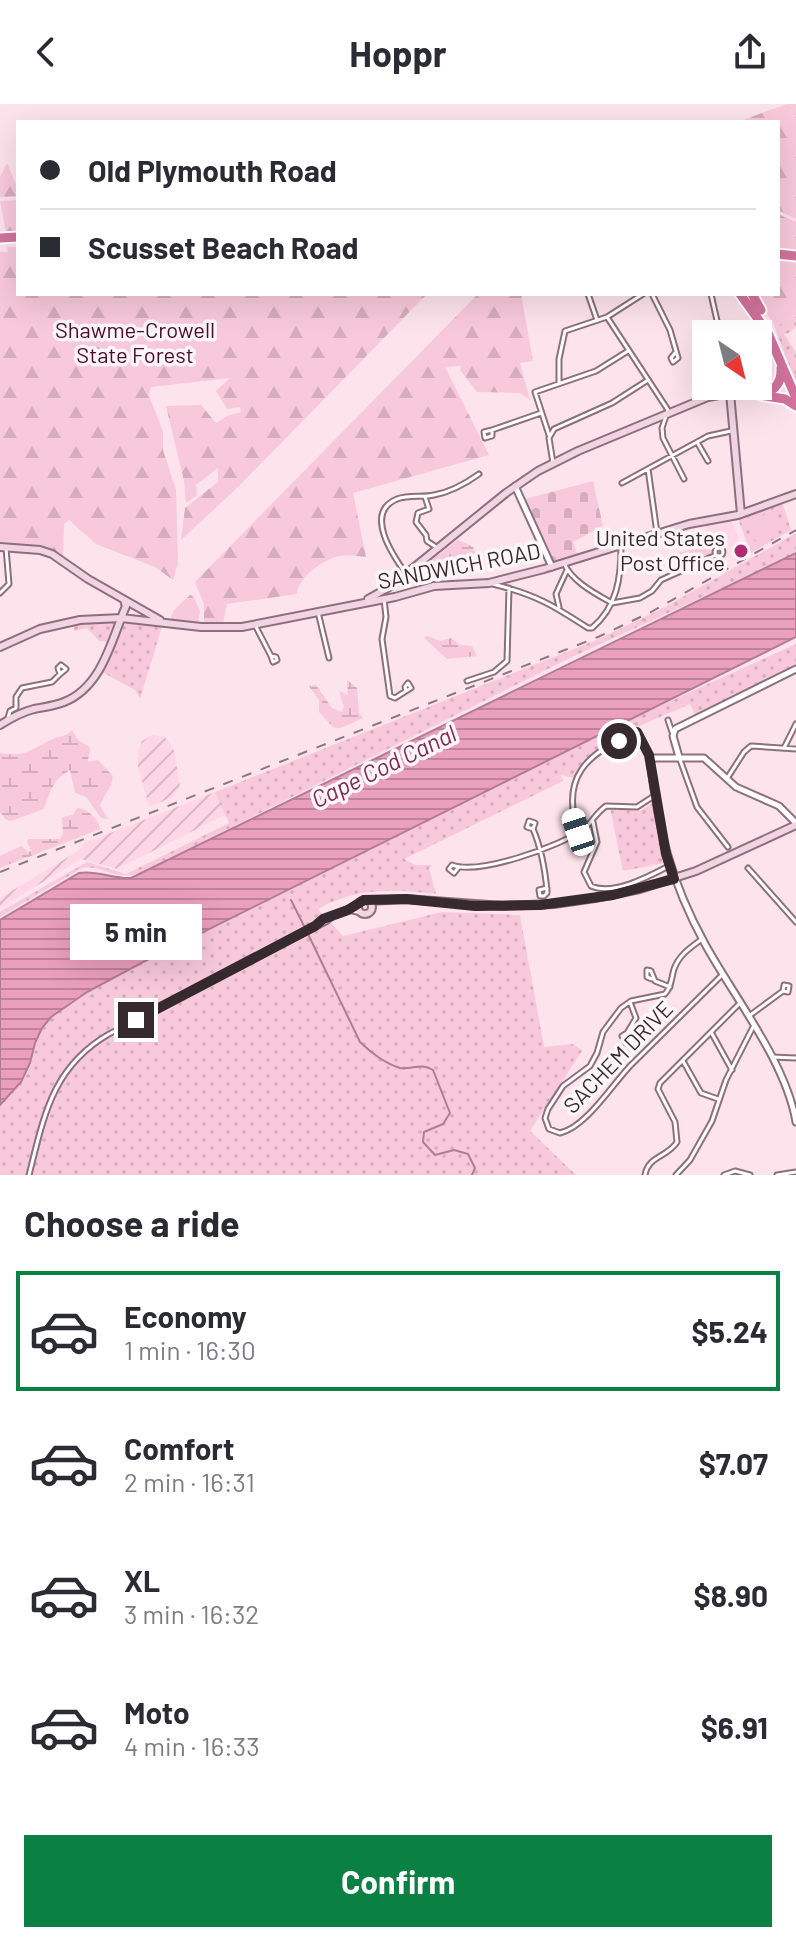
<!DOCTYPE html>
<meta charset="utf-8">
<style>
:root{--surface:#fff;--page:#f7f7f7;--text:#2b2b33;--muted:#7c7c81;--line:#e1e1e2;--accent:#0b8043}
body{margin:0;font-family:Barlow,sans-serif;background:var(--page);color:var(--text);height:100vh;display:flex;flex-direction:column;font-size:30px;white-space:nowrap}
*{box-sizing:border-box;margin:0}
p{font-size:26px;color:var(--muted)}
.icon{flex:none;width:44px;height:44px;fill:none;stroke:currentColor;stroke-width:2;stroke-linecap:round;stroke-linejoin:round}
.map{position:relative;height:1071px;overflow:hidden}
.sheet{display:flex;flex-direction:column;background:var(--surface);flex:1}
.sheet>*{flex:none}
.banner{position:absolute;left:16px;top:16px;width:764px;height:176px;border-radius:0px;box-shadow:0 8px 32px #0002;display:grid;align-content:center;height:176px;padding:0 24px;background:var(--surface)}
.needle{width:52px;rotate:145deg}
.tools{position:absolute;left:692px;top:216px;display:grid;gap:16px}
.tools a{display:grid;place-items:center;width:80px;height:80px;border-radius:0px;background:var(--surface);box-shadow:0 8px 32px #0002;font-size:40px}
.end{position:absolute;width:36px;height:36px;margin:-18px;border:10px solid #362a2e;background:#fff;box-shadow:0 0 0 4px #fff}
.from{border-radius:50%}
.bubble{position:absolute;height:56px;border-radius:0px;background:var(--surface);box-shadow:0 8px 32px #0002;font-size:26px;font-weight:700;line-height:56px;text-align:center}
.car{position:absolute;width:24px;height:48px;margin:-24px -12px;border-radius:10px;box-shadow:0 0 6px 2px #0007;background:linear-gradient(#fff 24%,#345 0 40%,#fff 0 76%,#345 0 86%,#fff 0)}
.banner b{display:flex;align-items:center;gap:28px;height:76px;font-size:30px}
.banner b+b{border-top:2px solid var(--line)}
.banner i{width:20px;height:20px;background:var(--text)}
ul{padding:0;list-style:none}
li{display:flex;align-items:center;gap:24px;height:120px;margin:0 16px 12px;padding:0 8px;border:4px solid transparent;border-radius:0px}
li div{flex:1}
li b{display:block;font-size:30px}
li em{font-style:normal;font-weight:700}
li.current{border-color:var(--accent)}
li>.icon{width:72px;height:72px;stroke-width:1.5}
h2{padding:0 24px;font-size:36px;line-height:96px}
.button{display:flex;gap:16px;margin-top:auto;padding:16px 24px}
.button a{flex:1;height:92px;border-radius:0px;background:var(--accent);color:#fff;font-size:32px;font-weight:700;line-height:92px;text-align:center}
header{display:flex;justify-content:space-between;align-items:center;height:104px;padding:0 24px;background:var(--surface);font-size:36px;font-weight:700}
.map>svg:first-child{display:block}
.built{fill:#ffd6e5}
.industrial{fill:url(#industrial-furrows)}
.green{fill:url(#green-dots)}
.forest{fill:url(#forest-firs)}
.wetland{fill:url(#wetland-marsh)}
.cemetery{fill:url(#cemetery-stones)}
.pitch{fill:#f8c9db}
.water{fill:url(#water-rules);stroke:#b47c92;stroke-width:2}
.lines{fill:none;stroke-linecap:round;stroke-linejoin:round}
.stream{stroke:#b47c92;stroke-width:2}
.minor-casing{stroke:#8d707b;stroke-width:7}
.tertiary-casing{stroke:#8d707b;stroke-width:9}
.secondary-casing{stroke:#8d707b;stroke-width:10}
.motorway-casing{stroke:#fff;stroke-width:13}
.minor{stroke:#fff;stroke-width:3}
.tertiary{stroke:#fff;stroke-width:5}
.secondary{stroke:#f2d5e2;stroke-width:6}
.motorway{stroke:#d3739d;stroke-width:9}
.rail{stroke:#8b797f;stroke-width:2;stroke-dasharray:10 10;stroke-linecap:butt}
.route{stroke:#362a2e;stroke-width:10}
.poi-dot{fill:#b02b71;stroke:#fdf6f8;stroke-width:3}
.labels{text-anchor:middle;stroke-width:7;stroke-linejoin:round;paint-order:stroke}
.park-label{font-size:22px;fill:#4d0c2e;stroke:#fdf6f8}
.poi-label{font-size:22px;fill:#362a2e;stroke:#fdf6f8;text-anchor:end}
.street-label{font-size:22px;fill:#362a2e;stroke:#fdf6f8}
.water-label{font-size:24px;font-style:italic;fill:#7f2953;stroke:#fdf6f8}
</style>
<header><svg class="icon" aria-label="back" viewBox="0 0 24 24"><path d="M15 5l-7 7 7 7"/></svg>Hoppr<svg class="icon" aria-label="share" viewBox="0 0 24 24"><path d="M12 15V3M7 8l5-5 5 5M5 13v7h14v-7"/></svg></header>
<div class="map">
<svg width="796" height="1071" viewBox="0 0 796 1071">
<defs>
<pattern id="industrial-furrows" width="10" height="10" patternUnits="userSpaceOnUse" patternTransform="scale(2)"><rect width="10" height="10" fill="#ffd6e5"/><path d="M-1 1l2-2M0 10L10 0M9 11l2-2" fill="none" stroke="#dbb8c5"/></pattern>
<pattern id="green-dots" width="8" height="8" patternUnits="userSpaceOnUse" patternTransform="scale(2)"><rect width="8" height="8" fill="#f8c9db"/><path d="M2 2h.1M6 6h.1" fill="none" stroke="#d5adbc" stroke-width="1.8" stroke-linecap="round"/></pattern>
<pattern id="forest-firs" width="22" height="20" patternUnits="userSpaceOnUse" patternTransform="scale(2)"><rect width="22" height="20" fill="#f8c9db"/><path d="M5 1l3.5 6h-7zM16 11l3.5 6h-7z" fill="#d5adbc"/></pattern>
<pattern id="wetland-marsh" width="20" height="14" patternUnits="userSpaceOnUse" patternTransform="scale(2)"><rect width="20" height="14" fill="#f8c9db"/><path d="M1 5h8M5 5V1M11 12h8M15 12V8" fill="none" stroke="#d5adbc"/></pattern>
<pattern id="cemetery-stones" width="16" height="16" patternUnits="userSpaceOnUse" patternTransform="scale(2)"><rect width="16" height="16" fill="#f8c9db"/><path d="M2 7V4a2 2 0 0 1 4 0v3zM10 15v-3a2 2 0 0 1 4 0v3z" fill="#d5adbc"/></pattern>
<pattern id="water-rules" width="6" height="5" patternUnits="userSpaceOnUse" patternTransform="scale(2)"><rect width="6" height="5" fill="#ea9fbd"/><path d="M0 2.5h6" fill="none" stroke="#be829a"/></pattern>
</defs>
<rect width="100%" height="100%" fill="#fde3ec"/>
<path class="built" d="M731,416L738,433L736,441L731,443L738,457L736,458L726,437L711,440L704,419Z"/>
<path class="industrial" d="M152,631L165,633L174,646L180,681L173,693L149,703L138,662V648L142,637Z
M218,687L231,708L117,765L81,755L0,804V794L83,744L82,740Z"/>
<path class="green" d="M796,216V223L787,230H784L796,249V280L774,221Z
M782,398L791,426L751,449L738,415Z
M796,429V448L775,460L570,554L140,769C110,777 105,761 82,764L0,813V808L87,758L126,770L229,719L215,688L599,535L665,503Z
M718,438L711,453L681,465L675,450Z
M112,516L115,524L110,538L99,537L87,524L74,527V519Z
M133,516L163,519L140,595L135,586L102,568C107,551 114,522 133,516Z
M796,540V560L695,611L690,600C653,617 594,636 574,674L561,671L563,677L404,755L415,761H432L429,764L436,790C393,785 357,783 318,805L343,832L442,808L520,811L544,943L573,940L582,947L530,1027L576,1071H0V1001L21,978L30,959L35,939L42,924L51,913L87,888L145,857L618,621Z
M653,699L664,759L623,767L610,704L640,707Z"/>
<path class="forest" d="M787,0H796V115L778,106V18H737Z
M7,59L18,85V92L0,93V73Z
M18,96V129H6L0,97Z
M778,110L796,118V146L778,144Z
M7,143H18V190H427L238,383L181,436L185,404L218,378V364L196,381L197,391L186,399L184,377L166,302L201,301L216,319L227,312L241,308L240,303L227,305L216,287L230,274L151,283L149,291L163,328V346L176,386L178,459L173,476L155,463L96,440L69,416L64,420L63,454L48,445L0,441V148H8Z
M778,154L796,156V216L775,222L754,190H778Z
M478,190H521L533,257L520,259L530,296L520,289L477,288L460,266L461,262L445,263L489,351L353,389L366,453C358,452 347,450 339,452C323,456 299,472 297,490L227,500L223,519H204V500L195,478Z
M190,491H193L200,507L198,520L173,518L171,513L174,506Z"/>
<path class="wetland" d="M458,436L473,443L475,449C463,472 441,453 428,470H424L423,462Z
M428,532L440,537L451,534L460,541L472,542L477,552L447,555L424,534Z
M347,576L357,584L359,609L363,614L341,624H334L319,608V596L309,582L316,581L332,604L341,608L344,603L339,587L348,591Z
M72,626L78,636L90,643L88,658L98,656L113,672C112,685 103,691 100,702L108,715L101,714L86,693L75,689L70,666C52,676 50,689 44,705L11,717L5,715L0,708V649C27,654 32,644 55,634C63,631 66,633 72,626Z
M77,704C88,705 99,715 100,725L0,764V752L21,742L28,748L32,747L27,739L28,735H60L63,730L62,713L73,711Z"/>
<path class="cemetery" d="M593,377L603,422L573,438L578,452L554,459L525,395Z"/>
<path class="pitch" d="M773,407C779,425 776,434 758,443L748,418Z"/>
<path class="water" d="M796,449V533L145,857L87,888L51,913L42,924L35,939L30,959L21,978L0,1001V816L79,769C97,766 113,775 131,774Z"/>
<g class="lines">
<path class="stream" d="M291,796L304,822
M308,830L360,938C370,948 386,960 400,964C413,966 420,958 433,966L450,1009L443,1020L424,1028L423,1038L435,1051L454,1046L468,1050L475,1064L472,1071"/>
<g class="minor-casing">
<path id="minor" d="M588,190L597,216
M652,190L670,226L678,254L673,258L671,254L675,249
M711,190L720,230
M607,213L643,190
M732,230L744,227L749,230
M559,279V255L565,227L607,213L668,306L662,324L663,334L684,375
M492,326L484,328L485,334L492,332V326L541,309
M549,331L535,288L596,267L628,247
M697,338L708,357
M553,359L549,334L554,325L612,299L648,276
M648,365L657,429
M622,379L708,332L731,327
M425,393L429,405L418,409L416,418L426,431L427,437L436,443
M715 448a4 4 0 1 1 8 0a4 4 0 1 1-8 0Z
M564,459C571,477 596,490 612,499L640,494L652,487L661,476L716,451
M406,470C394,453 363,409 397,395C410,390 422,394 434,391C451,388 465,380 479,370
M493,480C536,491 551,500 588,524H592C617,503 621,474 621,443
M0,489L9,480L6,444
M384,495L386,513L382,535L390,592L395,594L406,587
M559,503L556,490L567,466
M318,508L329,554
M255,521L271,552L276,553L277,556L273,558L271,552
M61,561L66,565L60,570L58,564Z
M467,577L494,568L507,557L509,484
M408,579L411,584L406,587L405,583Z
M8,614L10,607L16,604V593L22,584L52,578L60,570
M668,616L672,628
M784,644L796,620
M679,653L697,703L728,743
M728,673L744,648L751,642L796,645
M593,718L597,738L584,768L591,782C613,792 650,772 669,762
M533,725L535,719L529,717L527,723L533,725C542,746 545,765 547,787V789L544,792H540L539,786L547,784
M578,728C560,672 587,650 635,628L650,654
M458,764L454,769L449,765L452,761C479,771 559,743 584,725C592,718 597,708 606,702L637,703L654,692
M748,764L796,818
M348,806L362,809
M315,822C328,810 347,807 361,797
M702,835C691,843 679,851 674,865C671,875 672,882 665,890L631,897L621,904L603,928L597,949L590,962L563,982L548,1005L545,1014L549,1025L560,1029C586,1023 612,981 630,962C661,931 692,901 723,870
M652,875L647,873V866L651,867L655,877L670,883
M749,912L783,887L784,881L789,882L788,888L783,887
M711,928L732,966
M627,929L630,933L626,939L622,932L627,929L636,914L630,898
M772,953L796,954
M683,957L701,989L718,995
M29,1071C44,1012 52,963 109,930L326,818L334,812
M645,1071C648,1052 668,1053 677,1038L675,1018L658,985L660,979L740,899
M676,1071L690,1056L712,1017L726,976L753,923
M724,1071L735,1067L750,1071
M777,1071L796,1068"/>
</g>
<g class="tertiary-casing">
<path id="tertiary" d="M515,382L552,463
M679,653L673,632L675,625L796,565
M796,719L779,702L736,683L704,654H650C658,725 670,776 705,840C734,893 786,958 796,1018"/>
</g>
<g class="secondary-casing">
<path id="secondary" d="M730,289L741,410
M0,443L40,446L52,450L88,475L160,516
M368,495L391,482L506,389L538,367L578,347L708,293L730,289L757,290
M0,543L40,525L80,516L121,514L201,523H242L395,493L434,482L489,479L544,465L689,420L738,411L796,390
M0,621C11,614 22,608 34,605C44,603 54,602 64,598C102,583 111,537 126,502L124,496
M358 803a7 7 0 1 1 14 0a7 7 0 1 1-14 0Z
M368,797L406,795L503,802L554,800L595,794L640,785L696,767L796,721"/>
</g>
<g class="motorway-casing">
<path id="motorway" d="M0,134L18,133
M778,150L796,152
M740,190L768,229L796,294
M752,190L761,206
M757,290C773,289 782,281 781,264
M760,291L785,295L796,302"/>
</g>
<use href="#minor" class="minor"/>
<use href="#tertiary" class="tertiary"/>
<use href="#secondary" class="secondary"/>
<use href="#motorway" class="motorway"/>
<path class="rail" d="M0,768L598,533L651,508L796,426"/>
</g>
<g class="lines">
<path class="route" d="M136,916L315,822L323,815L348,806L364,796L406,795L475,802L540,801L613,791L674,775L666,750L649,651L637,628L619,637"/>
</g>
<circle class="poi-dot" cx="741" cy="447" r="8"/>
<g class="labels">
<g class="park-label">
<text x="135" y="234">Shawme-Crowell<tspan x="135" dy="25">State Forest</tspan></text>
</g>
<g class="poi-label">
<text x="725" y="442">United States<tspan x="725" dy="25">Post Office</tspan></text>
</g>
<g class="street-label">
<text transform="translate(459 462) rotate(-11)" y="8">SANDWICH ROAD</text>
<text transform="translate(618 953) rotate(-46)" y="8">SACHEM DRIVE</text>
</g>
<g class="water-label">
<text transform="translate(384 663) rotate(-26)" y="8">Cape Cod Canal</text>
</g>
</g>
</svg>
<div class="tools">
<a><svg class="needle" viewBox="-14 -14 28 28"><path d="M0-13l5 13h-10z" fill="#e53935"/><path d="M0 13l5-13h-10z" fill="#7c7c81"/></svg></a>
</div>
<i class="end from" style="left:619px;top:637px"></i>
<i class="end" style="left:136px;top:916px"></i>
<div class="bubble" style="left:70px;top:800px;width:132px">5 min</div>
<i class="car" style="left:578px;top:728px;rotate:342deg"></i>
<div class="banner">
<b><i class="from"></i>Old Plymouth Road</b>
<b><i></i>Scusset Beach Road</b>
</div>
</div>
<section class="sheet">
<h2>Choose a ride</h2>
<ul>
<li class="current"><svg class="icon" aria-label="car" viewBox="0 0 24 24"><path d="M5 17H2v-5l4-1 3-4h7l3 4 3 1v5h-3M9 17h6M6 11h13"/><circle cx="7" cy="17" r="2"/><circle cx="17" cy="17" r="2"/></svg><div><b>Economy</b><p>1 min · 16:30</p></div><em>$5.24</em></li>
<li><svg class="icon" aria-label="car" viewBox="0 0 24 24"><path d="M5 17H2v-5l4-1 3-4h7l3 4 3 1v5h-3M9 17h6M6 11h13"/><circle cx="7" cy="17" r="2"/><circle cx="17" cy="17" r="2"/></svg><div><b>Comfort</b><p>2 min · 16:31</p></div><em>$7.07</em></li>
<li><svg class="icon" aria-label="car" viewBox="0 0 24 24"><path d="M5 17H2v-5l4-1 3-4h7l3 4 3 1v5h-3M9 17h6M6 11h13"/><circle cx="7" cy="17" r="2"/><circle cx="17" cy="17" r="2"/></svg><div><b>XL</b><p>3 min · 16:32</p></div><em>$8.90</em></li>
<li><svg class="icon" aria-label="car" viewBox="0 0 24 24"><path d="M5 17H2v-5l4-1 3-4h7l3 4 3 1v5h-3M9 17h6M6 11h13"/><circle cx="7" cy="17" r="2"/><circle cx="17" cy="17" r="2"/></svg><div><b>Moto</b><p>4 min · 16:33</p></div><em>$6.91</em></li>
</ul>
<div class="button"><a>Confirm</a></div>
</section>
